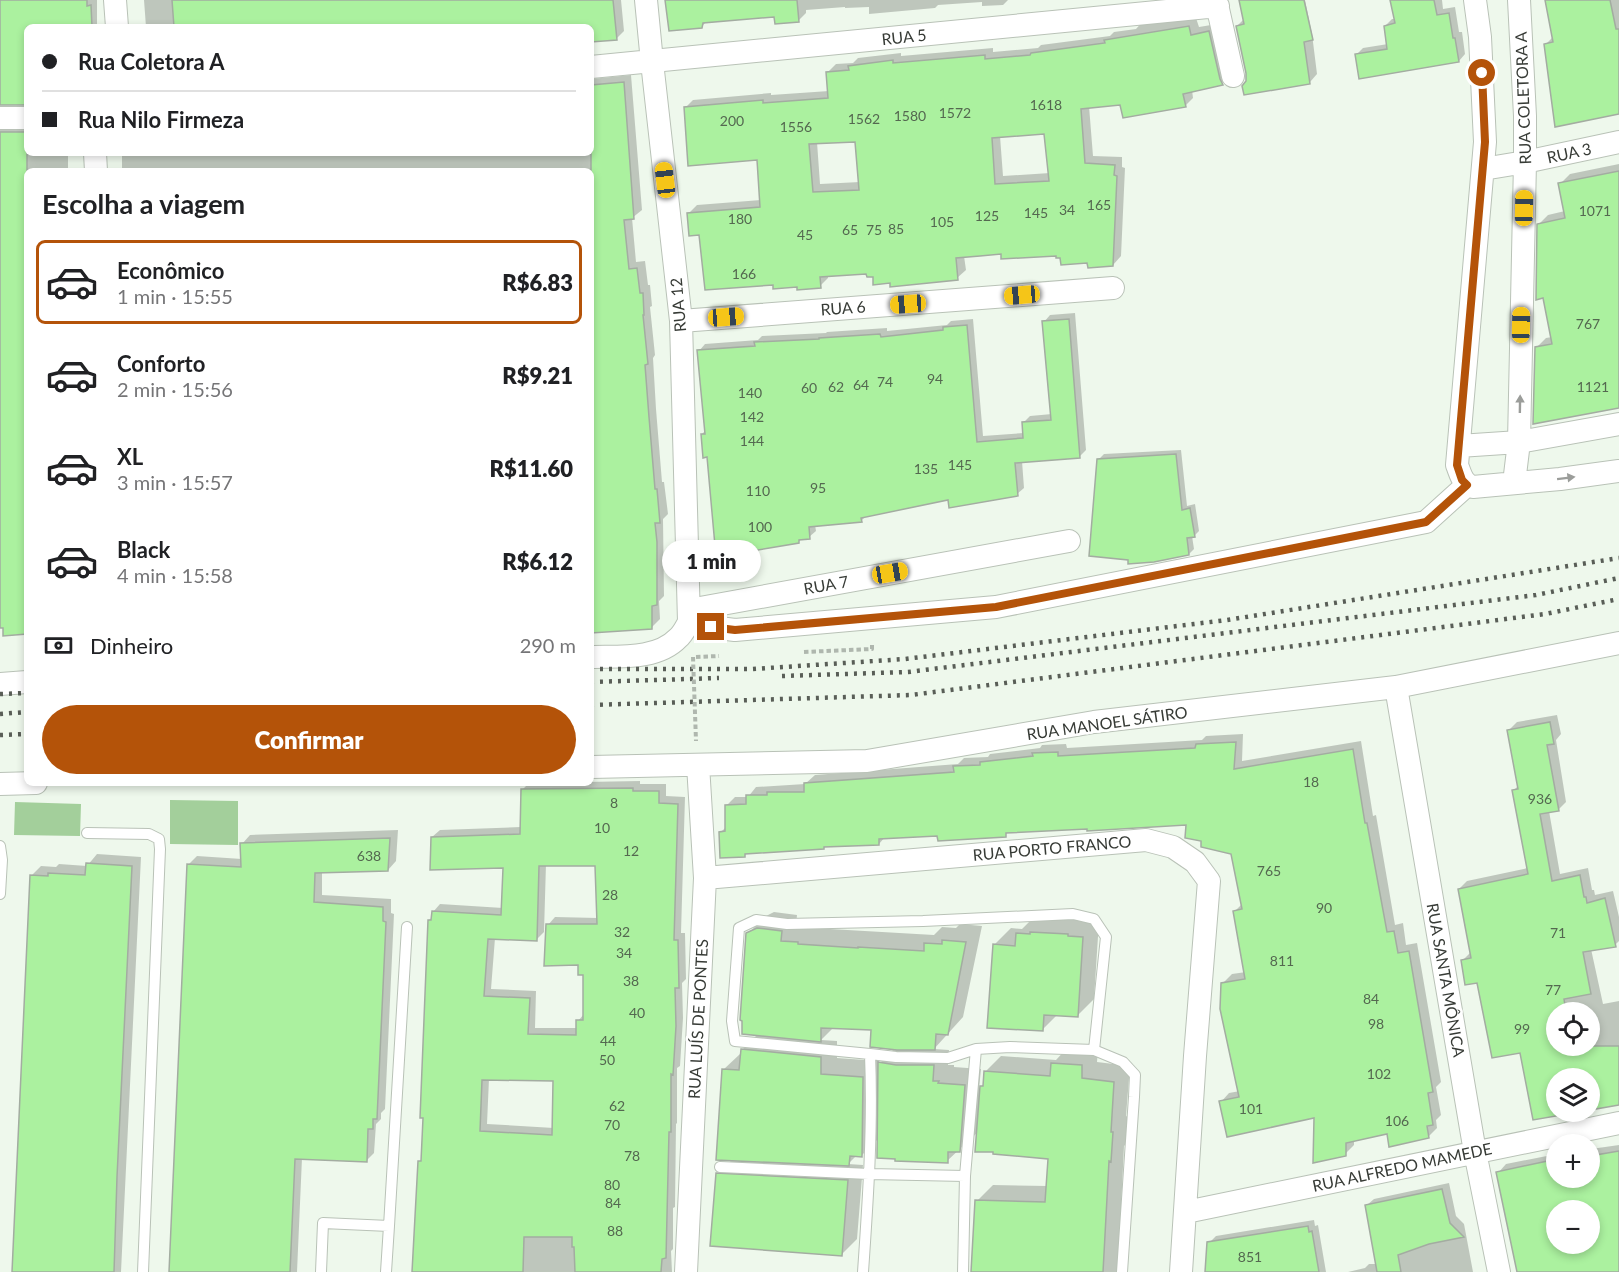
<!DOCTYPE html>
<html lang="pt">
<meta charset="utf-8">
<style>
:root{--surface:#fff;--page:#f2f2f2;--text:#202124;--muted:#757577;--line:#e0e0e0;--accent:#b45309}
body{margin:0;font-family:Lato,sans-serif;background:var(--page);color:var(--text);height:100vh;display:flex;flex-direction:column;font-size:22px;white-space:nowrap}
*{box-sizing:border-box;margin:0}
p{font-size:20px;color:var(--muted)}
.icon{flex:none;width:33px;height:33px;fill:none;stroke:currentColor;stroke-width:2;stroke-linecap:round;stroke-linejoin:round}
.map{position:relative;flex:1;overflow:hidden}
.sheet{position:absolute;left:24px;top:168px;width:570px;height:618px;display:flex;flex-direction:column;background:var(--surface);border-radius:9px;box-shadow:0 3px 9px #0003}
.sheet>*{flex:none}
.top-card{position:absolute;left:24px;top:24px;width:570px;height:132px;border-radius:9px;box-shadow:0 3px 9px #0003;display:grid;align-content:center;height:132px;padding:0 18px;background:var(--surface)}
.buttons{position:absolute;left:1546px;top:1002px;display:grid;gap:12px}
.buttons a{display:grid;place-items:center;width:54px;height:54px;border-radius:50%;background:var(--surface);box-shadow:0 3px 9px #0003;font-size:30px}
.end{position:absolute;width:27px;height:27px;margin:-14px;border:8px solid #b45309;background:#fff;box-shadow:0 0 0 3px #fff}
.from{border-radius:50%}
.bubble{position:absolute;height:42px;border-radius:21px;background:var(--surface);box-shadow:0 3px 9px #0003;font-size:20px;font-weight:800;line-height:42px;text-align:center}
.car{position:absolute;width:18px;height:36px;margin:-18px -9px;border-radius:8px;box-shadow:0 0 4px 2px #0007;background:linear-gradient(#f5c518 24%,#345 0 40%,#f5c518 0 76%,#345 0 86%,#f5c518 0)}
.top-card b{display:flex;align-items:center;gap:21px;height:57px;font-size:22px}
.top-card b+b{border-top:2px solid var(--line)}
.top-card i{width:15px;height:15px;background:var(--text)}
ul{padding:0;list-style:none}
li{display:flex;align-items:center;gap:18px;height:84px;margin:0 12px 9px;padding:0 6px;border:3px solid transparent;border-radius:9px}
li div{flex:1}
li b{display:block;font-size:22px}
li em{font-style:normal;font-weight:800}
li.selected{border-color:var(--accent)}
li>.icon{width:54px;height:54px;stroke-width:1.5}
h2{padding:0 18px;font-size:27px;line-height:72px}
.pay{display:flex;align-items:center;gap:15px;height:66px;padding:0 18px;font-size:22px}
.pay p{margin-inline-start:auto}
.action{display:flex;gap:12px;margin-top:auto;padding:12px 18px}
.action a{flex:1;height:69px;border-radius:36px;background:var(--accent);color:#fff;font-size:24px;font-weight:800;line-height:69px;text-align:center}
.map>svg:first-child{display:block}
.green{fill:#a3cf9b}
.shadow{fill:#0003;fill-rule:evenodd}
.building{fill:#abf19f;stroke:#a3aca1;stroke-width:1.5;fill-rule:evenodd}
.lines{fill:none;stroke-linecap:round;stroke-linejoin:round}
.service-casing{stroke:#b9c2b7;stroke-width:12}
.minor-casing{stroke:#b9c2b7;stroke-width:24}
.path{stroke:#afb7ae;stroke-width:4;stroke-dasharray:4.5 3;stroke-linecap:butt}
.service{stroke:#fff;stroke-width:10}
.minor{stroke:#fff;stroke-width:22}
.rail{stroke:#595e57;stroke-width:4.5;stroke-dasharray:3 6;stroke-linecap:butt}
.path-bridge{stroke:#afb7ae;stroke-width:4;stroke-dasharray:4.5 3;stroke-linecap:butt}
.oneway{fill:#9b9d9a}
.route{stroke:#b45309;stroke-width:8}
.labels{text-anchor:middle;stroke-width:5;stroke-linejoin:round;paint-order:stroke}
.number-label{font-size:14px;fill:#546850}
.street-label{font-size:16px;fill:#373b36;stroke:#fff}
</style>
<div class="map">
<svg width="1619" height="1272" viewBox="0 0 1619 1272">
<rect width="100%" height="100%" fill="#eef8ec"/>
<path class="green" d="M170,800L238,801V845L170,844Z
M15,802L81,804L80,836L14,835Z"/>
<path class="shadow" d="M0,0H97V27H27V103H0Z
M144,0H621L624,31L616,39L591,41V27H146Z
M671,0H1008L1003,5L982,6V2L938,5L935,8L869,14V7L845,8V7L806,10V13L798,21L775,16L707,21L702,26Z
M1241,0H1305L1312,34L1317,74L1310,82L1247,81L1248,73L1237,26L1244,19Z
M1394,0H1442L1443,9L1455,7L1459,32H1462L1465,54L1459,61L1356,55L1363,48L1388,44L1385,26L1392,19H1395Z
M1547,0H1619V112L1546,44L1554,36Z
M1195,15L1199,27L1217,24L1230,75L1222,83L1192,90L1193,98L1185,106L1121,103L1089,106L1093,156L1122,157V167L1125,168L1121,256L1113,265L1062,257L1057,254L1003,253L964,256L966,270L957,278L891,282L868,272L828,275V278L820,286L775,283L700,234L688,214L697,205L761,200L758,159L685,108L693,100L771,93V95L829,91L828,72L836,64L853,63L858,58L901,53V56L993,48V52L1038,48L1041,45L1110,36L1114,32L1136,29L1144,20ZM1046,132L1050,173L1003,176L1000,136ZM857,141L860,182L820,184L817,142Z
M631,75L642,210L632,218L636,262L645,261L648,285H650L652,306L650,307L655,355L653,358L656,409L662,482H664L668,514L663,519L664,596L659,601L660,619L652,627L591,632V171H122V153H591V79Z
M0,124L27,126V153L68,154V171H27V632L0,627Z
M1619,164V406L1536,348L1546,338L1552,337L1539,224L1548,215L1565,211L1560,184L1570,174Z
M1075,313L1086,450L1079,457L1022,461L1024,488L1017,494L949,498L866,516L861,521L815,525L816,531L809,537L802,538L798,542L709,456L702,434L706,430L699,351L705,344L758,340L762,336L826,333L827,332L887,328V331L947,325L951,321L973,319L983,436L1024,433L1023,423L1030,416L1052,414L1044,322L1050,315Z
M1181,450L1187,506L1195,504L1199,531L1194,536H1192L1194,549L1189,554L1099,459L1104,454Z
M1557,715L1561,734L1556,740L1566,802L1558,810L1549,811L1560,874L1588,868L1592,890H1594L1595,895L1613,891L1619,917V941L1615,945L1591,949L1603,1004L1619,1001V1103L1590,1108V1078H1557V1112H1572L1534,1118L1521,1052L1479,981L1463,960L1471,952L1459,889L1467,881L1528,868L1514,790L1519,785L1509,730L1517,722ZM1557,1012H1590V1046H1557Z
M1243,734L1242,761L1361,741L1373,816L1376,815L1395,925L1403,923L1406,945L1417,943L1441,1082L1436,1087L1441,1115L1436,1120L1437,1128L1429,1136L1388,1133L1354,1140V1145L1345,1154L1316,1116L1221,1102L1229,1093L1240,1091L1223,983L1232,974L1246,972L1235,911L1242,904L1232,853L1203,839L1188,823L1009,831L1005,835H939L885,837L879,844L826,845L824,848L747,853L744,856L720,833L726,827V806L735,797H748L756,787L805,784L815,775L958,764L964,758L988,757L990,754L1040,748L1042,745L1066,744L1067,748L1202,740L1206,736Z
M640,781V784H666V796L685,797L681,933H685L686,979L682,983L683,1018L680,1066L677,1068V1123L676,1124L675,1207L673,1208V1249L671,1251L672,1272H414L420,1162L423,1159L429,920L433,917V912L440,904L503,908L504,867L432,837L440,830L521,827L522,790L529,783ZM546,864H597L598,918L555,917L548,925L584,973V1014L578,1021V1028H535L536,991L491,989L495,938L536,940L544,932ZM489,1079L555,1080L554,1128L487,1124Z
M398,830L396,861L388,870L322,871V895L391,899V913L394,914L385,1109L381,1113V1119L376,1124L374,1153L366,1161L302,1158L297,1272H171L189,864L197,856L242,859V844L250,835Z
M97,854L141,857L121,1272H13L31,876L41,866L56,867L59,864L87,866Z
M774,912L797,915L796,926L813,928L934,935L942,927L956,928L960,924L982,926L963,1017L934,1049L949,1050L948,1065H954V1067L981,1069L979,1089L984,1084L985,1072L1001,1056L1056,1060L1068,1047L1098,1050L1097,1062L1130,1066L1126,1116L1128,1117L1126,1144L1124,1146L1118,1270L1116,1272H972L977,1201L993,1185L1048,1186L1050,1158L978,1132L947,1161L879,1138L862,1155H857L848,1164L863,1165L857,1239L841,1255L717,1174L732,1160L723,1070L740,1054H742V1050L758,1034L748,934L764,917ZM834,1027L873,1029L895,1048L879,1064V1061L837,1058V1041L821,1040Z
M1034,917L1084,919L1099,921L1094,999L1078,1015L1058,1014L1043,1029L995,944L1011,928L1022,929Z
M1619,1145V1272H1518L1498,1173L1506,1164L1557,1154V1178H1590V1147L1591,1149ZM1557,1210H1590V1244H1557Z
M1449,1183L1456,1216L1464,1224L1473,1272H1348L1365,1268L1369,1264H1377L1367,1205L1374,1199Z
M1314,1220L1315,1226L1318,1225L1326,1272H1207L1209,1243L1216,1236Z"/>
<path class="building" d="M0,0H87V6L91,5L92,27H27V105H0Z
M172,0H613L617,40L591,42V27H174Z
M665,0H797L799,22L775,24L774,17L703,23L702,28L669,31Z
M1239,0H1304L1313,40L1304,42L1310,84L1244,95L1242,86L1246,81V73L1236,26L1244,24Z
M1390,0H1434L1437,15L1449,13L1453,38H1455L1459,62L1359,79L1355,54L1387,49L1384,26L1395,23Z
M1545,0H1610L1616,29H1619V114L1555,127L1544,44L1553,42Z
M1189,26L1191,35L1209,31L1220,79L1223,85L1183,94L1186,107L1123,118L1120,105L1081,109L1085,163L1115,165L1114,175L1117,176L1113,266L1088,268L1087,263L1061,265L1060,258H1056V256L1001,259V254L980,256L956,258L958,280L890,287V283L873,285V277H867L866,274L820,277L821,288L797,290V287L773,289V285L705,290L699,235L689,236L687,213L760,207L757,160L688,166L684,107L763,100V103L828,98L826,72L849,70L848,66L893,60V63L985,55V59L1030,55L1031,53L1105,43L1104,40ZM1044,134L1049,181L995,184L992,138ZM855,142L859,190L813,192L809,144Z
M624,82L634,219L624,220L629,269L637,268L640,293H643L644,315H643L648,364L645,365L649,417L655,489H657L660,523H655L657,542V605L652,606V629L591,633V85Z
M0,132H27V634L3,636V628H0Z
M1619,171V408L1533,424L1535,347L1552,344L1543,298L1536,300L1537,224L1565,218L1558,183Z
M1069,319L1080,458L1015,463L1018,496L949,508L948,500L861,518L862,522L809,527L810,539L799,540V543L716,557L707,457L703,458L701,434H705L697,350L755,346L754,342L819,339V338L880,334L881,337L943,330V327L967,325L977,442L1023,438L1022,422L1051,420L1042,321Z
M1176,454L1182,510L1190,508L1195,537L1187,538L1189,555L1154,562L1128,564V560L1089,556L1097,459Z
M1550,722L1554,744L1547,745L1559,811L1540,814L1552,881L1580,875L1584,897H1586L1587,903L1605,898L1616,947L1583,952L1591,994L1564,999L1566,1012H1557V1046H1619V1105L1590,1110V1078H1557V1112H1579L1533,1120L1520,1053L1492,1058L1477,983L1465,985L1461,960L1471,958L1458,889L1528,874L1512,790L1518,789L1507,730Z
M1236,742L1234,769L1353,749L1365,823H1367L1387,932L1394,931L1398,953L1409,951L1433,1092L1428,1093L1433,1125L1427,1126L1429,1138L1389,1147L1387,1134L1346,1143V1156L1313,1163L1314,1118L1227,1137L1219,1101L1239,1097L1220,1009L1221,983L1245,979L1233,911L1242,909L1231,854L1201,847V841L1185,838L1186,825L1087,831V829L1006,833V837L938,841L937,836L879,839V845L824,847V849L745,854V857L720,858L719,832L725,831V805L746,804V795H767V792H804V783L954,772L953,766L980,765V762L1033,756L1032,753L1058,752V756L1195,748L1196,744Z
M633,788V791H659V803L678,804L674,940H678L679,988H675L676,1026L673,1075L671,1074V1132H669L666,1258L662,1259L661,1272H575L574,1247H572V1237H524L523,1272H412L418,1161H421L423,1118H420L428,920H431L432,911L501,915L503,868L430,870L431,837L520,834L521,789ZM539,866H595L597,924H546L544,966L578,965V975H583V1020H576V1035L528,1034L530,998L484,996L488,939L537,941ZM482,1080L553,1081L552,1135L480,1131Z
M390,838L388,871L315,873L314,902L383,907V921L386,922L377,1119H373V1129H368L367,1162L295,1159L290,1272H169L187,864L241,867L240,843Z
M86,863L132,866L117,1177L114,1272H12L30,875L48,876V873L85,875Z
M757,928L782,931L781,941L798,942V944L858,948V947L924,951V943L942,944V940L966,942L948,1035L936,1034L935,1050H897L870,1047L871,1030L821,1028V1042L742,1034V1021L740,1020L746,933Z
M1030,932L1068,934V936L1083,937L1078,1017L1044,1015L1043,1031L987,1028L993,944L1015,946L1016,933L1030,934Z
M741,1049L821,1057V1074L863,1077L862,1157L850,1156L849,1166L716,1160L722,1069L739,1070Z
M878,1062L896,1065H934L933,1081H939L938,1083L965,1085L960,1152H948V1163L895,1161V1159L877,1158Z
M1051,1063L1082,1065V1078L1114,1082L1111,1132H1113L1111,1162L1109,1161L1103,1272H971L975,1200L1045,1202L1048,1159L993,1154V1152H975L980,1086H983L984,1071L1050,1076Z
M1619,1151V1272H1517L1496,1172L1557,1159V1178H1590V1156ZM1557,1210H1590V1244H1557Z
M716,1173L848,1180L842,1256L710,1246Z
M1442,1189L1450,1223L1464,1237L1429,1244L1398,1255L1401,1272H1377L1365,1205Z
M1308,1226L1309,1232L1312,1231L1319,1272H1205L1207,1242Z"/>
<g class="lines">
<g class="service-casing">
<path id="service" d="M87,833L149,834L159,839L160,849L143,1272
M0,846L2,860L0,894
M1094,1050L1123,1062L1135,1075L1134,1097L1122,1272
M870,1054L735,1041L732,1021L739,928L756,920L787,924L923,921L1073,914L1094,919L1106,937L1094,1050L1010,1047L976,1049
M720,1167L869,1174L965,1176
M321,1272L323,1223L389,1226L407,927
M386,1272L389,1226
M863,1272C868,1200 873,1127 870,1054L896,1057L948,1058L976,1049L965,1176L963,1272"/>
</g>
<g class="minor-casing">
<path id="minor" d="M115,0L117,27
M1216,0L1233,76
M1475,0L1480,37L1485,142L1457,465C1461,475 1462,483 1473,487L1560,479L1619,471
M591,67L1218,6
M0,118H27
M95,153L96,171
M1483,169L1525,162L1619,142
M681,321L1113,288
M1459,446L1519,442L1619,424
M1514,483L1519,442L1525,162V116L1519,0
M689,610L1069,541
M689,622L711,627L735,630L996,607L1426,522L1467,485
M591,657C619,656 657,660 678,638C683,634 686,627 689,622L681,321L652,62L646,0
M0,684L27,682
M1396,687L1475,1152L1499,1272
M591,767L867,761L1094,722L1396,687L1619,643
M0,784L36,783
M705,878L1146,840L1173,847L1195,862L1209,881L1195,1056L1181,1272
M1186,1212L1619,1123
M686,1272L705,878L698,765"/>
</g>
<path class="path" d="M804,652L872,649V643
M696,657L719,656"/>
<use href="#service" class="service"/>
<use href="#minor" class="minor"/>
<path class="rail" d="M591,669H753L905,659L1227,620L1619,558
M782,676L908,672L1536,595L1619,578
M591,682L719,678
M0,694L27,693
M591,705L911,695L1545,614L1619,599
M0,714L27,712
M0,735L27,734"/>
<path class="path-bridge" d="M693,657L696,741"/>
</g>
<defs><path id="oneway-solid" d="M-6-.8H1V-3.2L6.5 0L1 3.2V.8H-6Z" transform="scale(1.5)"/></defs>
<g class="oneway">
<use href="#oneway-solid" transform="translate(1520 404) rotate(-89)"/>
<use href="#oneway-solid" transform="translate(1566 478) rotate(-7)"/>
</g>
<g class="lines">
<path class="route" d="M711,627L735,630L996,607L1426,522L1467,485L1462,480L1457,465L1485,142L1482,73"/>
</g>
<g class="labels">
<g class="number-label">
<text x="1046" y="110">1618</text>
<text x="955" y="118">1572</text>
<text x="910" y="121">1580</text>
<text x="864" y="124">1562</text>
<text x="732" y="126">200</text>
<text x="796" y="132">1556</text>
<text x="1099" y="210">165</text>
<text x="1067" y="215">34</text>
<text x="1595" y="216">1071</text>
<text x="1036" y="218">145</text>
<text x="987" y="221">125</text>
<text x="740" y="224">180</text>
<text x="942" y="227">105</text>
<text x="896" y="234">85</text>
<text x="850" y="235">65</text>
<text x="874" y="235">75</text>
<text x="805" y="240">45</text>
<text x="744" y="279">166</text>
<text x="1588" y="329">767</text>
<text x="935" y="384">94</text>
<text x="885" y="387">74</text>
<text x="861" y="390">64</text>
<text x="836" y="392">62</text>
<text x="1593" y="392">1121</text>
<text x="809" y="393">60</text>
<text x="750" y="398">140</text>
<text x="752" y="422">142</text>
<text x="752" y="446">144</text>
<text x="960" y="470">145</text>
<text x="926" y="474">135</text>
<text x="818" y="493">95</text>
<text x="758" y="496">110</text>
<text x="760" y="532">100</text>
<text x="1311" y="787">18</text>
<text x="1540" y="804">936</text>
<text x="614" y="808">8</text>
<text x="602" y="833">10</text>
<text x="631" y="856">12</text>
<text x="369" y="861">638</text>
<text x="1269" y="876">765</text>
<text x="610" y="900">28</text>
<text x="1324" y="913">90</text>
<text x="622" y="937">32</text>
<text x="1558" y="938">71</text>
<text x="624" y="958">34</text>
<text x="1282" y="966">811</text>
<text x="631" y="986">38</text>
<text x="1553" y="995">77</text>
<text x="1371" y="1004">84</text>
<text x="637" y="1018">40</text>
<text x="1376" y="1029">98</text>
<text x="1522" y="1034">99</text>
<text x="608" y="1046">44</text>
<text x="607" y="1065">50</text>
<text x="1379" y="1079">102</text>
<text x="617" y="1111">62</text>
<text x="1251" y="1114">101</text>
<text x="1397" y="1126">106</text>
<text x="612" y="1130">70</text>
<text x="632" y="1161">78</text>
<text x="612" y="1190">80</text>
<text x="613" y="1208">84</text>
<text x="615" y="1236">88</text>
<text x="1250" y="1262">851</text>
</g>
<g class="street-label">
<text transform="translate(904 37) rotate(-6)" y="6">RUA 5</text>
<text transform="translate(1523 98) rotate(-92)" y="6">RUA COLETORA A</text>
<text transform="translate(1569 153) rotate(-12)" y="6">RUA 3</text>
<text transform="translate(678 305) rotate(-95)" y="6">RUA 12</text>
<text transform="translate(843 308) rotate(-4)" y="6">RUA 6</text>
<text transform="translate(826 585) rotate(-10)" y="6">RUA 7</text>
<text transform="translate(1107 723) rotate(-8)" y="6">RUA MANOEL SÁTIRO</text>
<text transform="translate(1052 848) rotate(-5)" y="6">RUA PORTO FRANCO</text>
<text transform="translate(1446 980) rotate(80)" y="6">RUA SANTA MÔNICA</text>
<text transform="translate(698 1019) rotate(-87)" y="6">RUA LUÍS DE PONTES</text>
<text transform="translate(1402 1167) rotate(-12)" y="6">RUA ALFREDO MAMEDE</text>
</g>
</g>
</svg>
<div class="buttons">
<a><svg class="icon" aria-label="locate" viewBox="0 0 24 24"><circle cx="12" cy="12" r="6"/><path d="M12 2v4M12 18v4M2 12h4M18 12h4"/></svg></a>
<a><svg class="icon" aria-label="layers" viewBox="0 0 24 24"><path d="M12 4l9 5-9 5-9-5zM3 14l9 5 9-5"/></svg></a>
<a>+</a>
<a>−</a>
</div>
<i class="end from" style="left:1482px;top:73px"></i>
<i class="end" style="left:711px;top:627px"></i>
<div class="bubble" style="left:662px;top:540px;width:99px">1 min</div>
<i class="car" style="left:665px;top:180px;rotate:353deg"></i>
<i class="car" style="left:1524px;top:208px;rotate:1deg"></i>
<i class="car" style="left:1022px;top:295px;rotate:265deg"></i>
<i class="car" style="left:908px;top:304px;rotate:266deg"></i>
<i class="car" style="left:726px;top:317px;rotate:86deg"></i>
<i class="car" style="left:1521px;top:325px;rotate:1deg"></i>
<i class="car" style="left:890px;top:573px;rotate:80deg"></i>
<div class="top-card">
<b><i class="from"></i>Rua Coletora A</b>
<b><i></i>Rua Nilo Firmeza</b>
</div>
<section class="sheet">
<h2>Escolha a viagem</h2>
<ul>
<li class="selected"><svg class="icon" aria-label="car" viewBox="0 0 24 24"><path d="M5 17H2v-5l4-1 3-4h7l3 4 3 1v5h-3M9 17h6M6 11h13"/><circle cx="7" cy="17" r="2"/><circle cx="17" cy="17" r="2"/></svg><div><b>Econômico</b><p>1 min · 15:55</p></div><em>R$6.83</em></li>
<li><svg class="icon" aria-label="car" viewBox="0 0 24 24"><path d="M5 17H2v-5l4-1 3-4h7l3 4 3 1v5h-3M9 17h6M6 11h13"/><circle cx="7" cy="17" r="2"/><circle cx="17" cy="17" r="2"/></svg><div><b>Conforto</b><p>2 min · 15:56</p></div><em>R$9.21</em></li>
<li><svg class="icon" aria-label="car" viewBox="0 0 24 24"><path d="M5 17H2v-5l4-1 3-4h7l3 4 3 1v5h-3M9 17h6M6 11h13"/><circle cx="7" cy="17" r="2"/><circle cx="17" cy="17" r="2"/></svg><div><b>XL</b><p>3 min · 15:57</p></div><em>R$11.60</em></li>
<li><svg class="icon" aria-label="car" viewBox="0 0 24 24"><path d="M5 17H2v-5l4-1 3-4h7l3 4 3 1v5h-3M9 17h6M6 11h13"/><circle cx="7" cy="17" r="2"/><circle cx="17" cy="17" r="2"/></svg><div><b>Black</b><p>4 min · 15:58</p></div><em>R$6.12</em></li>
</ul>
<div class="pay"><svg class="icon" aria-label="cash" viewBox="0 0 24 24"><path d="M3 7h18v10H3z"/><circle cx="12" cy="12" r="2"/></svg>Dinheiro<p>290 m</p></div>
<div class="action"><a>Confirmar</a></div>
</section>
</div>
